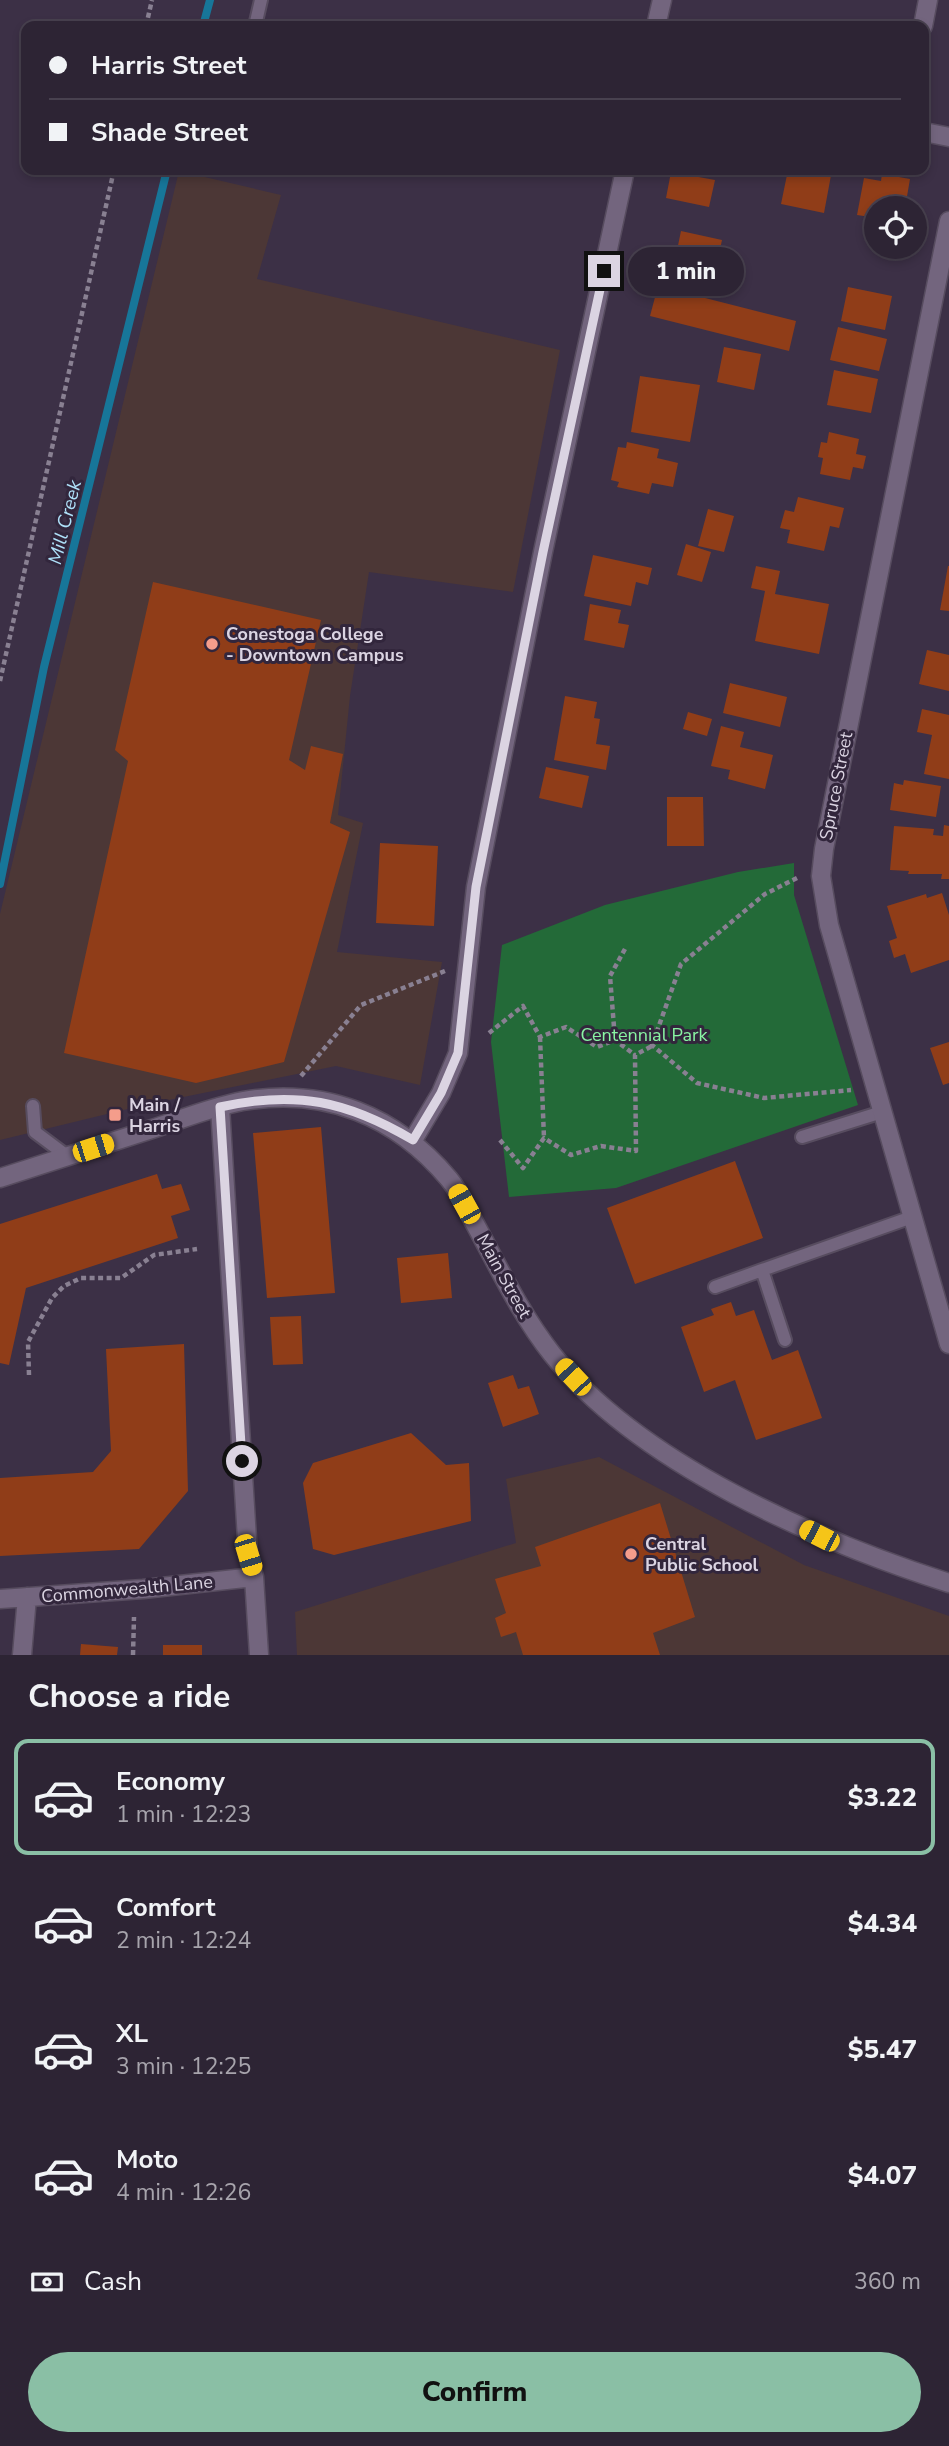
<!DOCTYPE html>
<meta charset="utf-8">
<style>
:root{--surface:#2d2434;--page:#352c3c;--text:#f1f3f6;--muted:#a7a4ac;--line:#48414f;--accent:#8abfa5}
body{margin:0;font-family:"Nunito Sans",sans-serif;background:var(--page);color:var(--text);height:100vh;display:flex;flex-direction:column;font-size:26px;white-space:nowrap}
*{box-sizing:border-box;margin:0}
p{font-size:23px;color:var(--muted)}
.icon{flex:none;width:38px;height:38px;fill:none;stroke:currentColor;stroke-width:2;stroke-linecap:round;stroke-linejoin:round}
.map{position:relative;height:1655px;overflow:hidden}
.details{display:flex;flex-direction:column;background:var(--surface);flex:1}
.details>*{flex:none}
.banner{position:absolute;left:21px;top:21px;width:908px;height:154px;border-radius:14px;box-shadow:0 4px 10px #0003,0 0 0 2px var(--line);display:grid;align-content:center;height:154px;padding:0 28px;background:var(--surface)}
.tools{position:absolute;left:864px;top:196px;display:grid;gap:14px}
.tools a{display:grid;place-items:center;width:63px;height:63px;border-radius:50%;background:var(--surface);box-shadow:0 4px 10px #0003,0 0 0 2px var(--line);font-size:35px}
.end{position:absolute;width:32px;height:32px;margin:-16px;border:9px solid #dbd4e2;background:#111;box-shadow:0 0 0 4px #111}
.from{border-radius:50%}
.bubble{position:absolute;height:49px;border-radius:24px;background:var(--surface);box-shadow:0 4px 10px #0003,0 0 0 2px var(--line);font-size:23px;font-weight:800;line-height:49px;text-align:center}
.car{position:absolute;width:21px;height:42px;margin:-21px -10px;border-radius:9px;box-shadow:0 0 5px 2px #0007;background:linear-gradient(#f5c518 24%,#345 0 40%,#f5c518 0 76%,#345 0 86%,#f5c518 0)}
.banner b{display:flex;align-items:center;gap:24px;height:66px;font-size:26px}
.banner b+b{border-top:2px solid var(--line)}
.banner i{width:18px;height:18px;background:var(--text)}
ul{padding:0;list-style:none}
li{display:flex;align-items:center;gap:21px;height:116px;margin:0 14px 10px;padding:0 14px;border:4px solid transparent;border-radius:14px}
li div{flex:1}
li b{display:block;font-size:26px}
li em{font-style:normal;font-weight:800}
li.current{border-color:var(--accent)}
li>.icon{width:63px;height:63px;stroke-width:1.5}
h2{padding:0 28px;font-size:32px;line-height:84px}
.pay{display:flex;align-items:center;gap:18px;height:77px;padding:0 28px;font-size:26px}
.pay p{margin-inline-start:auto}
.cta{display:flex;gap:14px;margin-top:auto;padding:14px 28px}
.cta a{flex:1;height:80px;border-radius:42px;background:var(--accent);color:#111;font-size:28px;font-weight:800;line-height:80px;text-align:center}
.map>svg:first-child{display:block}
.education{fill:#4c3736}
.green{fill:#236a38}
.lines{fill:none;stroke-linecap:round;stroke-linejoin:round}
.stream{stroke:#177699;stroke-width:8}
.building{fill:#903d18}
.service-casing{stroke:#574c5f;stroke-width:16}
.minor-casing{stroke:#574c5f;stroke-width:21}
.secondary-casing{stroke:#574c5f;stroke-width:21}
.path{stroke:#898092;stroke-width:4.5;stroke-dasharray:5 3.5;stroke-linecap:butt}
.service{stroke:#73657e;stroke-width:12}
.minor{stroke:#73657e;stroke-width:18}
.secondary{stroke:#73657e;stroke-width:18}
.route{stroke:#dbd4e2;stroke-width:9}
.poi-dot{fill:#f49d8b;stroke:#32263c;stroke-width:2.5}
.labels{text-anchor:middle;stroke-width:6;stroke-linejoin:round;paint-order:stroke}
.poi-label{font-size:18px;font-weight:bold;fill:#dbd4e2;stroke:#32263c;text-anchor:start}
.street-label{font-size:18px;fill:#dbd4e2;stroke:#32263c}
.park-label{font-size:18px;fill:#89f5a3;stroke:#32263c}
.water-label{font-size:19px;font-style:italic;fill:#afe1f9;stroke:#32263c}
</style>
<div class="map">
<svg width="949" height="1655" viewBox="0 0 949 1655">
<rect width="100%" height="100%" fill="#3c3046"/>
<path class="education" d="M179,171L281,195L257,279L560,350L513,592L369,572L350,696L338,815L363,823L337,952L442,962L420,1085L336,1066L144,1105L0,1140V914Z
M599,1457L804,1565L949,1616V1655H297L295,1612L516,1543L506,1479Z"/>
<path class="green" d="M794,863V895L858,1105L616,1188L509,1197L491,1042L502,945L605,905L738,872Z"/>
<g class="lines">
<path class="stream" d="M203,26L210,0
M0,884L44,667L167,170"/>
</g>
<path class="building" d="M788,170H832L824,213L781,204Z
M671,172L715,180L709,207L666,198Z
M882,174L910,179L905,208H877V218L857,215L864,178L881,181Z
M681,231L722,240L716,268L675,260Z
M658,286L796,321L789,351L650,316Z
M848,287L892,296L885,330L841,321Z
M838,327L887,339L879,371L830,360Z
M724,347L761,354L754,390L717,382Z
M834,370L878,379L871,413L827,405Z
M640,376L700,385L690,442L631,432Z
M829,432L859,439L856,454L866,456L863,469L853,467L850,480L820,474L823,458L818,457L821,442L827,443Z
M627,442L659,449L657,458L678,463L673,487L652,483L649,494L617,487L619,482L611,480L618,447L626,448Z
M798,497L844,508L839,528L830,526L824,551L787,543L790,530L780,528L785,510L794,512Z
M708,509L734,516L724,552L698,546Z
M686,544L711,552L702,582L677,575Z
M593,555L652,568L648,585L636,582L631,606L584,596Z
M756,566L780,571L775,594L829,604L819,654L755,641L765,591L751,588Z
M948,566H949V611L940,610Z
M153,582L321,620L289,760L305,770L311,746L343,754L330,823L350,832L284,1062L196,1083L64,1053L128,761L115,750Z
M590,604L621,610L618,623L629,625L624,648L584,640Z
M927,650L949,655V691L919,684Z
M730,683L787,697L780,727L723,713Z
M565,696L597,702L594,718L600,719L596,744L610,746L606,770L554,760Z
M922,709L949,715V779L924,774L932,735L917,732Z
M688,712L712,719L707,736L683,729Z
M721,726L744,732L740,747L773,755L765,789L728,779L730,770L711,766Z
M546,767L589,776L582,808L539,798Z
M904,780L941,786L936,817L890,810L894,783L903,785Z
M667,797H703L704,846H667Z
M944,825L949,826V879H941L942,874H908L909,871L890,870L894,826L934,829L933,835L943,836Z
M380,843L438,846L434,926L376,923Z
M942,893L949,915V960L911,973L905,954L894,958L889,941L897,938L887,906L926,894L927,898Z
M949,1042V1083L943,1085L930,1048Z
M321,1127L335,1293L267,1298L253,1133Z
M735,1161L763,1238L635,1284L607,1208Z
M157,1174L162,1189L181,1184L190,1210L171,1216L178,1238L26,1288L9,1365L0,1363V1224Z
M448,1253L452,1298L401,1303L397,1258Z
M731,1302L736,1316L754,1310L772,1360L798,1350L822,1418L756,1440L735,1380L704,1392L681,1327L714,1315L711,1309Z
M301,1316L303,1364L273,1365L270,1317Z
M184,1344L188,1491L139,1549L0,1556V1478L93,1472L111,1451L106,1349Z
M513,1375L518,1389L529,1386L539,1414L503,1427L488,1383Z
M411,1433L446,1465L469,1463L471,1521L334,1555L313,1549L303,1483L313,1463Z
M660,1503L695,1617L653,1633L660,1655H523L516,1632L501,1637L495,1618L506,1613L495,1579L541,1566L535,1547Z
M81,1644L118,1647L117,1655H80Z
M163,1645H202V1655H163Z"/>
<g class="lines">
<g class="service-casing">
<path id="service" d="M255,26L261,0
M33,1106L35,1132L67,1156
M802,1137L882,1112
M715,1287L762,1270
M785,1340L762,1270L912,1217"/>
</g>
<g class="minor-casing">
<path id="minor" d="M656,26L662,0
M923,26L928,0
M924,132L949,137
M949,221L824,849L821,876L829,925L949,1344
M220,1107L248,1555L254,1577L259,1655
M413,1140L441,1093L458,1053L476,887L543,552L625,170
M0,1599L143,1589L254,1577
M22,1655L27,1597"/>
</g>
<g class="secondary-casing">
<path id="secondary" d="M0,1178C50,1162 99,1146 149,1130C180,1120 211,1107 243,1101C326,1087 396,1116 449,1179C460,1192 467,1210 475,1224C499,1268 521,1315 552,1354C639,1464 818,1541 949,1583"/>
</g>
<path class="path" d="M146,26L152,0
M0,681L114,170
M797,878L765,894L681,964L652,1045L697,1083L764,1098L851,1090
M625,949L610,976L615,1040L635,1055
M489,1033L523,1006L540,1037L566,1027L597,1047L615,1040
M540,1037L544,1138
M301,1076L361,1005L445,971
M500,1140L523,1168L544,1138L571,1155L601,1146L636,1151L635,1055L652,1046
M29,1375L28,1342L52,1298L64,1286L81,1278H121L154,1255L197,1249
M133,1655L134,1617"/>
<use href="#service" class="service"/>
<use href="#minor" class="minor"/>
<use href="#secondary" class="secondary"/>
</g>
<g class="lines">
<path class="route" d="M242,1461L220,1107C296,1090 347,1101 413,1140L441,1093L458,1053L476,887L543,552L604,271"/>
</g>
<g class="poi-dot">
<circle cx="212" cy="644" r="7"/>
<rect x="108" y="1108" width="14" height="14" rx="3.5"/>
<circle cx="631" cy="1554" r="7"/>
</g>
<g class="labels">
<g class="poi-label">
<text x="226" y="640">Conestoga College<tspan x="226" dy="21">- Downtown Campus</tspan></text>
<text x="129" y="1111">Main /<tspan x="129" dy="21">Harris</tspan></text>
<text x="645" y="1550">Central<tspan x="645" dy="21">Public School</tspan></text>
</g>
<g class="street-label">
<text transform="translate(836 786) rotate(-79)" y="6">Spruce Street</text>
<text transform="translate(504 1276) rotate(61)" y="6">Main Street</text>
<text transform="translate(127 1589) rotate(-5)" y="6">Commonwealth Lane</text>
</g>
<g class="park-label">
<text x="644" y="1041">Centennial Park</text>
</g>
<g class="water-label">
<text transform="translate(64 522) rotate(-76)" y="7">Mill Creek</text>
</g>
</g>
</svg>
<div class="tools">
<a><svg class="icon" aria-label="locate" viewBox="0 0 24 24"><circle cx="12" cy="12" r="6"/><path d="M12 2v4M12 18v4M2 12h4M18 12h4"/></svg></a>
</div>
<i class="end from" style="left:242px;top:1461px"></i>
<i class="end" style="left:604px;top:271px"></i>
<div class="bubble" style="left:628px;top:247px;width:116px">1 min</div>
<i class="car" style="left:93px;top:1148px;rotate:72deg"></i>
<i class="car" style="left:464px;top:1204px;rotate:331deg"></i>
<i class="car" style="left:573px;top:1377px;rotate:317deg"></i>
<i class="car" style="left:819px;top:1536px;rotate:297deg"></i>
<i class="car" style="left:248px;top:1555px;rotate:163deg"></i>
<div class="banner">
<b><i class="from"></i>Harris Street</b>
<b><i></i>Shade Street</b>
</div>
</div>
<section class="details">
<h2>Choose a ride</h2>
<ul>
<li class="current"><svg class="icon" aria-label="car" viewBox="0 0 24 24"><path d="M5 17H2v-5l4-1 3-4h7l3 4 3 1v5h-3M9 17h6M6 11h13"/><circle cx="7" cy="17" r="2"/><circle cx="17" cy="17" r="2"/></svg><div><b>Economy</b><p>1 min · 12:23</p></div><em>$3.22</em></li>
<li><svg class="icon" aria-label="car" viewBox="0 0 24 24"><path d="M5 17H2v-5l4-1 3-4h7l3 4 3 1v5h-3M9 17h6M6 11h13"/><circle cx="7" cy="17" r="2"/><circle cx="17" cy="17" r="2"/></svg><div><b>Comfort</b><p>2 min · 12:24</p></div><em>$4.34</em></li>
<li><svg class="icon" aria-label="car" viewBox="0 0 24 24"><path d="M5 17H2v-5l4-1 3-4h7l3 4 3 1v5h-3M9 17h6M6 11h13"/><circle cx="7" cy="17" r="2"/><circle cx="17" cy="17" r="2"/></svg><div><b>XL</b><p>3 min · 12:25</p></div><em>$5.47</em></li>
<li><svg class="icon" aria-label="car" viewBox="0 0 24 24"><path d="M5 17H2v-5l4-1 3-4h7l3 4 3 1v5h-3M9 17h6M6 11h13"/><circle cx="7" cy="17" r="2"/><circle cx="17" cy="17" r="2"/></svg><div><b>Moto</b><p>4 min · 12:26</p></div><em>$4.07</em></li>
</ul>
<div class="pay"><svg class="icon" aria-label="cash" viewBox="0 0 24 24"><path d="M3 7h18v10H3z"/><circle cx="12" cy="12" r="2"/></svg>Cash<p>360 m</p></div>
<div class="cta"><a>Confirm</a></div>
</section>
